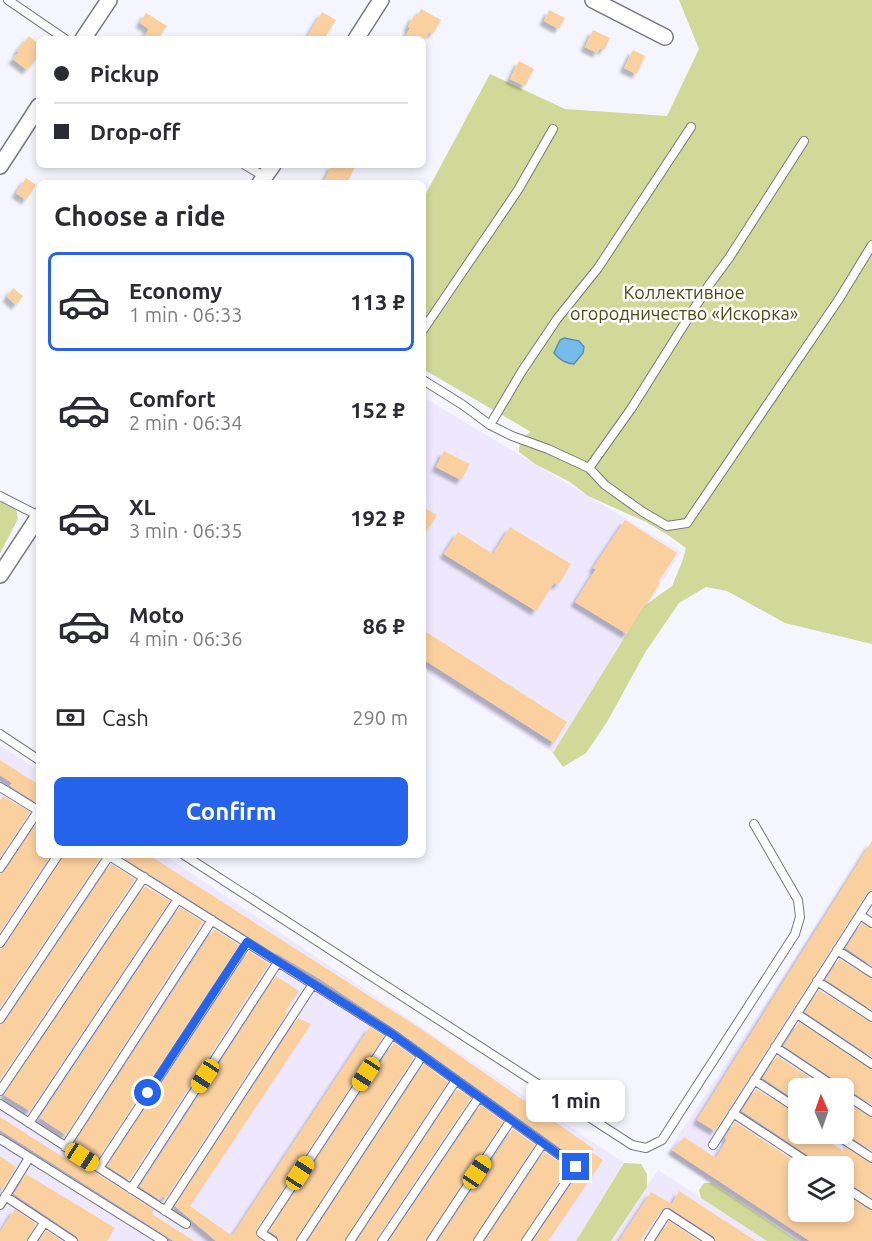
<!DOCTYPE html>
<meta charset="utf-8">
<style>
:root{--surface:#fff;--page:#f2f2f3;--text:#2b2b33;--muted:#7c7c81;--line:#e1e1e2;--accent:#2563eb}
body{margin:0;font-family:Ubuntu,sans-serif;background:var(--page);color:var(--text);height:100vh;display:flex;flex-direction:column;font-size:22px;white-space:nowrap}
*{box-sizing:border-box;margin:0}
p{font-size:20px;color:var(--muted)}
.icon{flex:none;width:33px;height:33px;fill:none;stroke:currentColor;stroke-width:2;stroke-linecap:round;stroke-linejoin:round}
.map{position:relative;flex:1;overflow:hidden}
.drawer{position:absolute;left:36px;top:180px;width:390px;height:678px;display:flex;flex-direction:column;background:var(--surface);border-radius:9px;box-shadow:0 3px 9px #0003}
.drawer>*{flex:none}
.top-card{position:absolute;left:36px;top:36px;width:390px;height:132px;border-radius:9px;box-shadow:0 3px 9px #0003;display:grid;align-content:center;height:132px;padding:0 18px;background:var(--surface)}
.needle{width:39px;rotate:358deg}
.controls{position:absolute;left:788px;top:1078px;display:grid;gap:12px}
.controls a{display:grid;place-items:center;width:66px;height:66px;border-radius:9px;background:var(--surface);box-shadow:0 3px 9px #0003;font-size:30px}
.end{position:absolute;width:27px;height:27px;margin:-14px;border:8px solid #2563eb;background:#fff;box-shadow:0 0 0 3px #fff}
.from{border-radius:50%}
.bubble{position:absolute;height:42px;border-radius:9px;background:var(--surface);box-shadow:0 3px 9px #0003;font-size:20px;font-weight:700;line-height:42px;text-align:center}
.car{position:absolute;width:18px;height:36px;margin:-18px -9px;border-radius:8px;box-shadow:0 0 4px 2px #0007;background:linear-gradient(#f5c518 24%,#345 0 40%,#f5c518 0 76%,#345 0 86%,#f5c518 0)}
.top-card b{display:flex;align-items:center;gap:21px;height:57px;font-size:22px}
.top-card b+b{border-top:2px solid var(--line)}
.top-card i{width:15px;height:15px;background:var(--text)}
ul{padding:0;list-style:none}
li{display:flex;align-items:center;gap:18px;height:99px;margin:0 12px 9px;padding:0 6px;border:3px solid transparent;border-radius:9px}
li div{flex:1}
li b{display:block;font-size:22px}
li em{font-style:normal;font-weight:700}
li.selected{border-color:var(--accent)}
li>.icon{width:54px;height:54px;stroke-width:1.5}
h2{padding:0 18px;font-size:27px;line-height:72px}
.pay{display:flex;align-items:center;gap:15px;height:66px;padding:0 18px;font-size:22px}
.pay p{margin-inline-start:auto}
.primary-button{display:flex;gap:12px;margin-top:auto;padding:12px 18px}
.primary-button a{flex:1;height:69px;border-radius:9px;background:var(--accent);color:#fff;font-size:24px;font-weight:700;line-height:69px;text-align:center}
.map>svg:first-child{display:block}
.industrial{fill:#eee8fe;fill-rule:evenodd}
.green{fill:#d0d998}
.water{fill:#75bcec;stroke:#5c8eb1;stroke-width:1.5}
.building{fill:#fbd09f;filter:url(#shadow)}
.lines{fill:none;stroke-linecap:round;stroke-linejoin:round}
.lane-casing{stroke:#777981;stroke-width:10}
.street-casing{stroke:#777981;stroke-width:18}
.lane{stroke:#fff;stroke-width:8}
.street{stroke:#fff;stroke-width:15}
.route{stroke:#2563eb;stroke-width:8}
.labels{text-anchor:middle;stroke-width:5;stroke-linejoin:round;paint-order:stroke}
.park-label{font-size:18px;fill:#484d14;stroke:#fff}
</style>
<div class="map">
<svg width="872" height="1241" viewBox="0 0 872 1241">
<defs>
<filter id="shadow"><feDropShadow dx="-4.5" dy="4.5" stdDeviation="1.5" flood-color="#0004"/></filter>
</defs>
<rect width="100%" height="100%" fill="#f4f5fe"/>
<path class="industrial" d="M423,397L681,552L553,753L423,670Z
M0,745L39,771V855H164L624,1163L576,1241H0Z
M872,841V1241H798L667,1153ZM798,1089H843V1134H798ZM798,1167H843V1212H798Z
M658,1170L767,1241H611Z"/>
<path class="green" d="M679,0H872V644L785,623L727,591L706,587L679,603L646,651L607,722L586,753L563,767L553,753L644,606L672,586L682,562L686,548L668,535L646,522L588,496L570,482L535,464L519,452C519,440 522,437 531,432L423,369V306L425,303L423,301V199L490,74L565,109L667,116L699,49Z
M0,502L15,504L18,519L0,553Z
M624,1163L641,1164L647,1174V1187L611,1241H576Z
M704,1183H712L798,1241H767L701,1198L699,1190Z"/>
<path class="water" d="M564,338L579,341L584,347L583,353L574,364C565,363 560,360 554,353L560,340Z"/>
<path class="building" d="M421,9L441,20L433,34L429,32L425,39H404L410,28L408,27L414,15L417,17Z
M549,10L565,18L559,29L544,21Z
M322,12L336,20L324,39H306Z
M146,13L167,26L158,39H143L149,29L140,23Z
M593,30L610,38L604,50L600,48L597,53L585,47Z
M29,36L39,44V56L27,70L13,59L19,52L17,51Z
M633,50L645,56L637,74L624,68Z
M519,61L534,69L525,86L510,79Z
M332,165H356L347,183H323Z
M26,178L36,185L26,200L16,193Z
M13,288L23,296L16,305L7,297Z
M444,451L470,464L461,480L436,467Z
M423,507L437,515L423,537Z
M625,520L677,553L658,582L660,583L648,602L647,601L627,634L575,602L596,569L593,568Z
M510,527L571,564L558,585L554,583L536,611L444,554L458,532L493,554Z
M423,630L567,722L554,743L423,659Z
M0,760L39,785V804L10,786L12,783L0,775Z
M3,796L30,812L0,857V800Z
M39,820V855H51L0,932V874L5,871Z
M872,841V890L867,893L715,1131L697,1120Z
M64,855L102,856L0,1008V949L5,946Z
M119,855H149L421,1029L594,1149L591,1152L603,1160L548,1241H533L581,1170L582,1165L580,1162L395,1029L320,979L276,953V954Z
M111,864L135,879L0,1080V1025L5,1022Z
M145,886L170,901L30,1111L4,1095Z
M180,907L203,922L66,1135L40,1118Z
M862,923L872,929V966L846,948Z
M214,929L239,945L97,1160L75,1145L77,1142L76,1141Z
M249,951L269,964L129,1180L107,1166Z
M839,959L872,979V1010L826,980Z
M276,976L299,991L285,1012L287,1013L166,1198L163,1196L160,1200L140,1187Z
M819,990L872,1023V1057L805,1012Z
M298,1018L311,1024L190,1206L232,1236L370,1027L384,1036L256,1230V1236L262,1241H216L175,1206Z
M799,1022L872,1070V1105L844,1087L841,1084L784,1046Z
M394,1043L414,1057L295,1241H279L277,1236L269,1231Z
M777,1056L827,1089H798V1102L763,1078Z
M424,1064L448,1082L344,1241H308Z
M457,1089L471,1098L377,1238L376,1241H357Z
M756,1089L798,1115V1134H818L843,1151V1146L872,1164V1198L843,1180V1167H821L818,1162L742,1111Z
M843,1100L872,1118V1151L843,1132Z
M481,1105L503,1122L425,1241H389Z
M0,1117L66,1159L68,1155L154,1210L152,1214L194,1241H174L0,1130Z
M735,1122L804,1167H798V1212H843V1193L872,1211V1241H810L672,1150L684,1137L716,1158L727,1139L725,1138Z
M513,1129L535,1145L472,1241H438Z
M544,1152L568,1168L520,1241H485Z
M0,1156L16,1167L3,1189L0,1187Z
M26,1174L115,1228L107,1241H79L76,1236L14,1194Z
M679,1191L756,1241H716L713,1236L670,1208L667,1207L662,1210L640,1241H619L651,1192L672,1204Z
M15,1209L36,1224L26,1241H0V1232Z
M669,1221L699,1241H656Z
M46,1230L62,1241H39Z"/>
<g class="lines">
<g class="lane-casing">
<path id="lane" d="M8,0L65,39
M245,165L265,177
M423,330L518,190L553,129
M423,380L463,405L490,425L512,436L548,449L589,468L605,485L643,512L667,526L687,523L839,299L872,245
M490,425L522,371L557,319L598,268L691,127
M589,468L631,409L709,285L729,258L804,141
M0,496L39,516
M0,734L39,760
M0,787L39,811
M108,855L392,1034L576,1167L526,1241
M184,855L632,1145L646,1148L662,1140L795,934L800,917L798,900L754,824
M0,868L38,811
M860,915L872,923
M0,943L58,855
M837,950L872,973
M817,981L872,1017
M797,1014L872,1064
M0,1019L109,856
M775,1047L838,1089
M754,1080L798,1109
M0,1091L144,877
M843,1093L872,1112
M0,1104L186,1224
M733,1113L815,1167
M29,1123L178,899
M835,1134L872,1158
M0,1139L163,1241
M713,1145L872,896
M65,1147L212,920
M99,1168L247,943
M843,1186L872,1205
M131,1189L278,962
M5,1196L73,1241
M0,1205L29,1158
M165,1211L313,984
M32,1241L44,1223
M273,1241L261,1233L392,1034
M301,1241L422,1056
M350,1241L456,1080
M382,1241L479,1097
M431,1241L511,1120
M478,1241L543,1143
M649,1241L667,1213L710,1241"/>
</g>
<g class="street-casing">
<path id="street" d="M593,0L665,37
M83,39L109,0
M356,39L381,0
M0,166L39,106
M260,183L273,165
M0,575L39,516"/>
</g>
<use href="#lane" class="lane"/>
<use href="#street" class="street"/>
</g>
<g class="lines">
<path class="route" d="M148,1093L247,942L392,1034L576,1167"/>
</g>
<g class="labels">
<g class="park-label">
<text x="684" y="299">Коллективное<tspan x="684" dy="21">огородничество «Искорка»</tspan></text>
</g>
</g>
</svg>
<div class="controls">
<a><svg class="needle" viewBox="-14 -14 28 28"><path d="M0-13l5 13h-10z" fill="#e53935"/><path d="M0 13l5-13h-10z" fill="#7c7c81"/></svg></a>
<a><svg class="icon" aria-label="layers" viewBox="0 0 24 24"><path d="M12 4l9 5-9 5-9-5zM3 14l9 5 9-5"/></svg></a>
</div>
<i class="end from" style="left:148px;top:1093px"></i>
<i class="end" style="left:576px;top:1167px"></i>
<div class="bubble" style="left:526px;top:1080px;width:99px">1 min</div>
<i class="car" style="left:366px;top:1074px;rotate:213deg"></i>
<i class="car" style="left:205px;top:1076px;rotate:213deg"></i>
<i class="car" style="left:82px;top:1157px;rotate:123deg"></i>
<i class="car" style="left:477px;top:1172px;rotate:34deg"></i>
<i class="car" style="left:300px;top:1173px;rotate:33deg"></i>
<div class="top-card">
<b><i class="from"></i>Pickup</b>
<b><i></i>Drop-off</b>
</div>
<section class="drawer">
<h2>Choose a ride</h2>
<ul>
<li class="selected"><svg class="icon" aria-label="car" viewBox="0 0 24 24"><path d="M5 17H2v-5l4-1 3-4h7l3 4 3 1v5h-3M9 17h6M6 11h13"/><circle cx="7" cy="17" r="2"/><circle cx="17" cy="17" r="2"/></svg><div><b>Economy</b><p>1 min · 06:33</p></div><em>113 ₽</em></li>
<li><svg class="icon" aria-label="car" viewBox="0 0 24 24"><path d="M5 17H2v-5l4-1 3-4h7l3 4 3 1v5h-3M9 17h6M6 11h13"/><circle cx="7" cy="17" r="2"/><circle cx="17" cy="17" r="2"/></svg><div><b>Comfort</b><p>2 min · 06:34</p></div><em>152 ₽</em></li>
<li><svg class="icon" aria-label="car" viewBox="0 0 24 24"><path d="M5 17H2v-5l4-1 3-4h7l3 4 3 1v5h-3M9 17h6M6 11h13"/><circle cx="7" cy="17" r="2"/><circle cx="17" cy="17" r="2"/></svg><div><b>XL</b><p>3 min · 06:35</p></div><em>192 ₽</em></li>
<li><svg class="icon" aria-label="car" viewBox="0 0 24 24"><path d="M5 17H2v-5l4-1 3-4h7l3 4 3 1v5h-3M9 17h6M6 11h13"/><circle cx="7" cy="17" r="2"/><circle cx="17" cy="17" r="2"/></svg><div><b>Moto</b><p>4 min · 06:36</p></div><em>86 ₽</em></li>
</ul>
<div class="pay"><svg class="icon" aria-label="cash" viewBox="0 0 24 24"><path d="M3 7h18v10H3z"/><circle cx="12" cy="12" r="2"/></svg>Cash<p>290 m</p></div>
<div class="primary-button"><a>Confirm</a></div>
</section>
</div>
